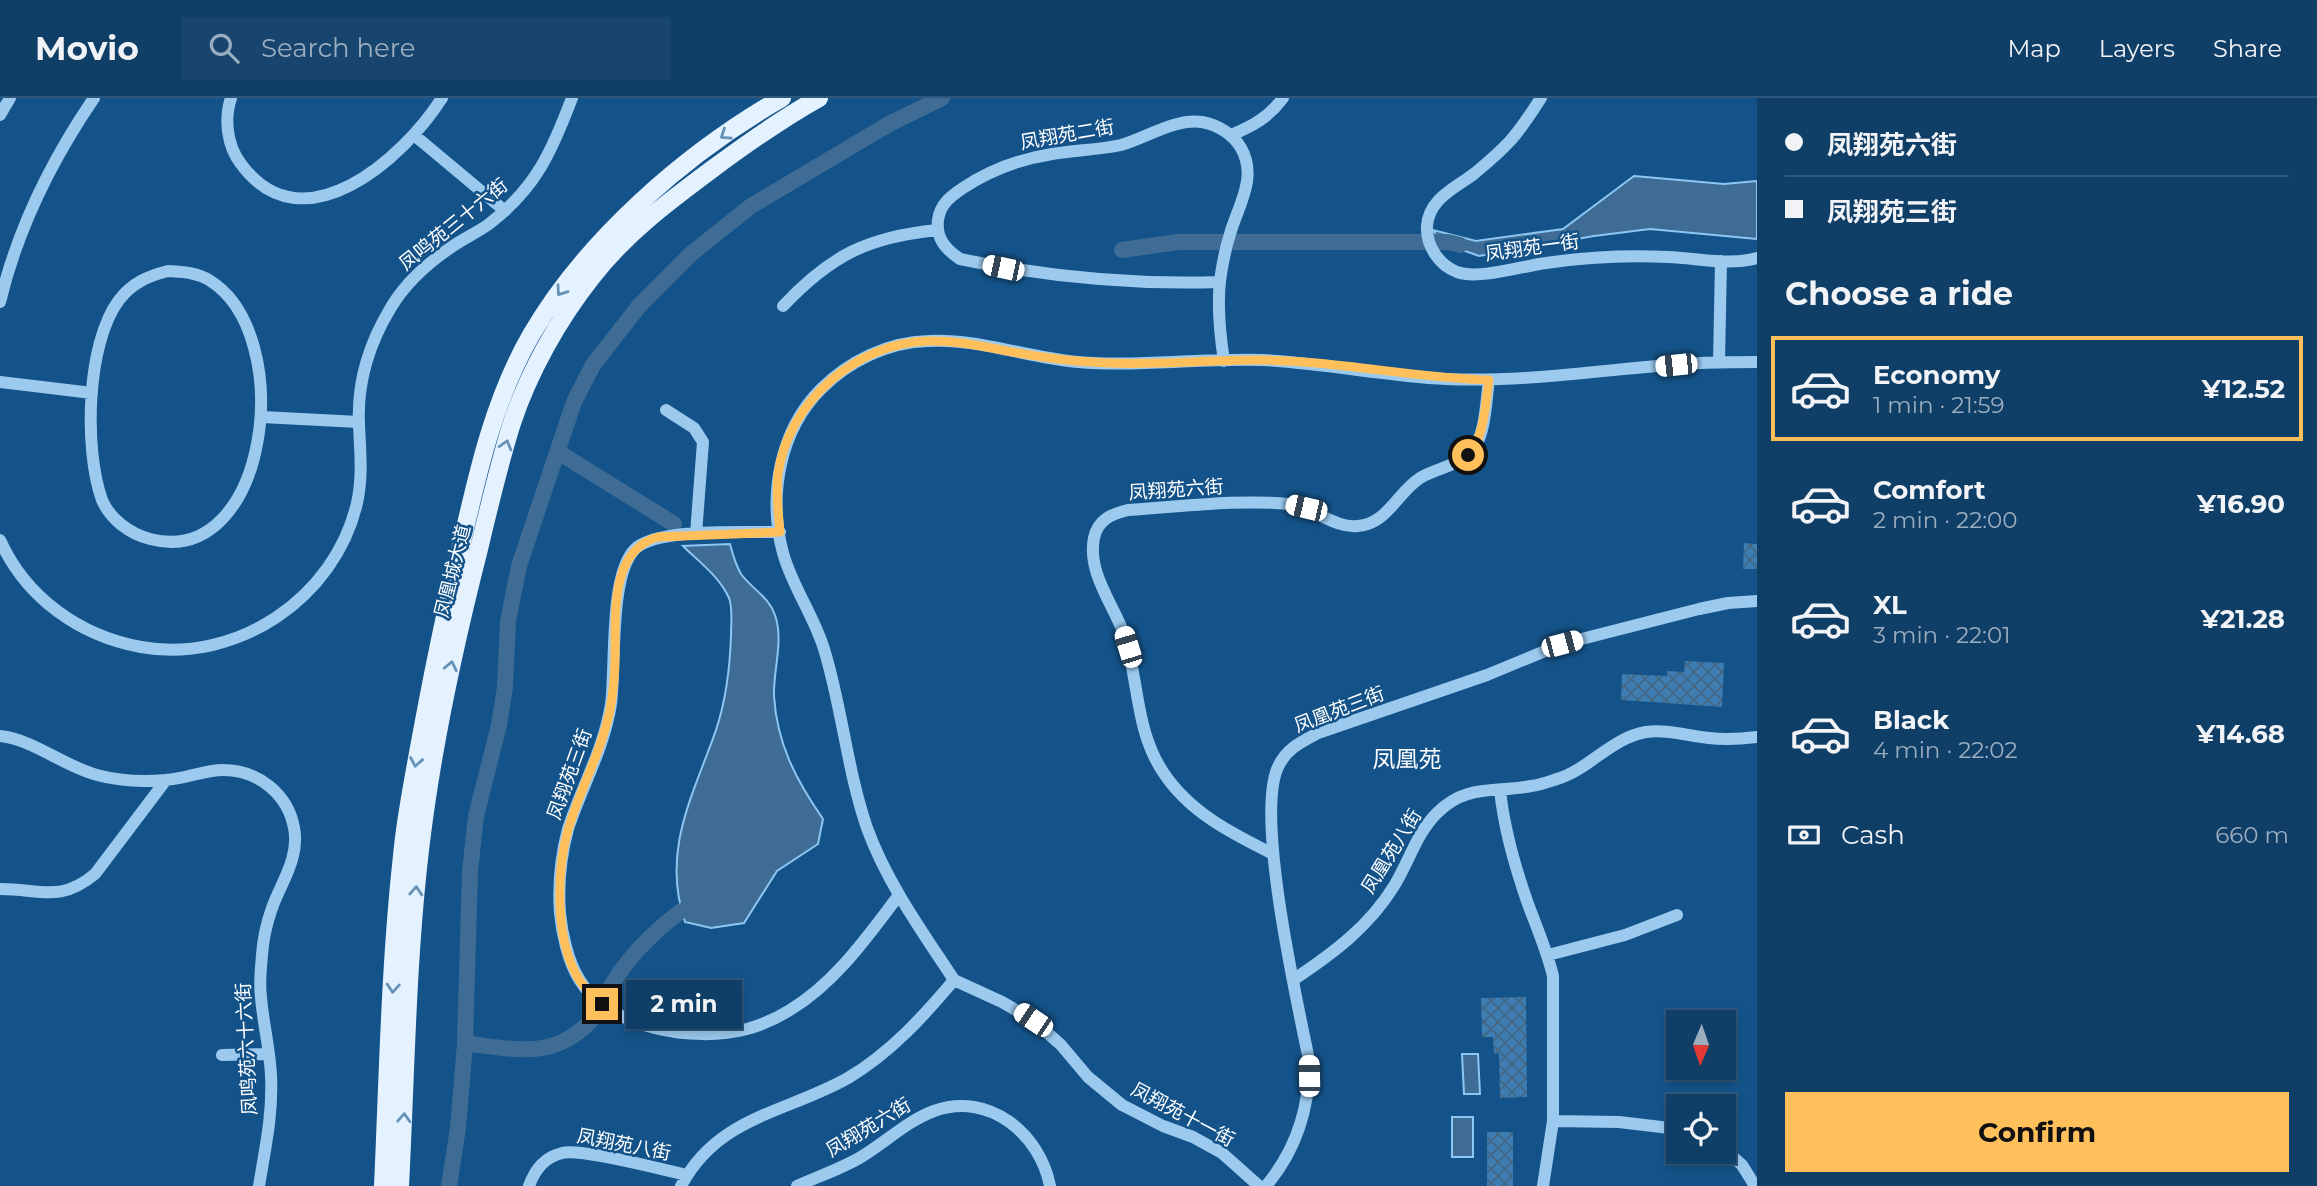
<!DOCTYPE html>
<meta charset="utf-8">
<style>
:root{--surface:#0f3e67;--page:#18456d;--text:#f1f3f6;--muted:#9baec0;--line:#2f577b;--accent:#ffbf5a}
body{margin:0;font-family:Montserrat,"Noto Sans SC",sans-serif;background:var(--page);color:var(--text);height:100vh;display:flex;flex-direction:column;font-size:26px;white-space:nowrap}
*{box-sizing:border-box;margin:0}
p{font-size:23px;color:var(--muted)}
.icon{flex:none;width:38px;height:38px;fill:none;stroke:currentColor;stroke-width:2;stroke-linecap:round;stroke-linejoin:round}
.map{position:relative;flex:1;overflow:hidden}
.drawer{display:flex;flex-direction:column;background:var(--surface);width:560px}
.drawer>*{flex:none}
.hud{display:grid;align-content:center;height:154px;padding:0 28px;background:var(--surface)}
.needle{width:46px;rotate:182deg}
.buttons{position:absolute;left:1666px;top:912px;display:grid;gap:14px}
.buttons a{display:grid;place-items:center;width:70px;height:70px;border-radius:0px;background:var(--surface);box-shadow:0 4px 10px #0003,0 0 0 2px var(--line);font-size:35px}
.end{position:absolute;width:32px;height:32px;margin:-16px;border:9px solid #ffbf5a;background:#111;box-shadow:0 0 0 4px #111}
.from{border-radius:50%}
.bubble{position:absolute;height:49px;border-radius:0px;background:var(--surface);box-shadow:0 4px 10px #0003,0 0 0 2px var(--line);font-size:23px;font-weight:700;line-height:49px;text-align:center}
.car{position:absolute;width:21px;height:42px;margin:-21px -10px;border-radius:9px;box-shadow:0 0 5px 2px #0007;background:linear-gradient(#fff 24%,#345 0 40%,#fff 0 76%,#345 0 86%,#fff 0)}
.hud b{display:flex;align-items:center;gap:24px;height:66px;font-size:26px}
.hud b+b{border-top:2px solid var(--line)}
.hud i{width:18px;height:18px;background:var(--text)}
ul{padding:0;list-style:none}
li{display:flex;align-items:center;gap:21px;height:105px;margin:0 14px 10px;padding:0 14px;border:4px solid transparent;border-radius:0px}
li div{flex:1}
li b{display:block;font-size:26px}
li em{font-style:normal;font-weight:700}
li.current{border-color:var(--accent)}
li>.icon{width:63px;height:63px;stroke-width:1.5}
h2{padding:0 28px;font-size:32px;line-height:84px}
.pay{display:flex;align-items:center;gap:18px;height:77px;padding:0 28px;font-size:26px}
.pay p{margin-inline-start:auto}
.primary-button{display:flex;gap:14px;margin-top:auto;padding:14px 28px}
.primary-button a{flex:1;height:80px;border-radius:0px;background:var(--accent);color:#111;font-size:28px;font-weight:700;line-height:80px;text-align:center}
header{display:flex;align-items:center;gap:42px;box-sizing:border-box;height:98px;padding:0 35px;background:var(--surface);border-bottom:2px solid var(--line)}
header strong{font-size:33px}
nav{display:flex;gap:38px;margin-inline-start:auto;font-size:24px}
.search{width:490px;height:63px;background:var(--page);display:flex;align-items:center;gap:18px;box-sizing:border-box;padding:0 24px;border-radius:0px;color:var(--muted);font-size:26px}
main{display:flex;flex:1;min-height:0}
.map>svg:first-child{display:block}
.water{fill:#3e6c94;stroke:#8dc6f2;stroke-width:2}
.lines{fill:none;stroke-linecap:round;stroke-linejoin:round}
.canal{stroke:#3e6c94;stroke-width:16}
.building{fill:url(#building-cross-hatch)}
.minor{stroke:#9ccaef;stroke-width:12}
.major{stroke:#e4f1ff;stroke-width:18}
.oneway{stroke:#6792b8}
.route{stroke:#ffbf5a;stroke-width:9}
.labels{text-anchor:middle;stroke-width:5;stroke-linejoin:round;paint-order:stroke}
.street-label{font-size:19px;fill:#fff;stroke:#145389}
.quarter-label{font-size:23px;fill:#fff;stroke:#145389}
</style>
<header>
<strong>Movio</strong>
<div class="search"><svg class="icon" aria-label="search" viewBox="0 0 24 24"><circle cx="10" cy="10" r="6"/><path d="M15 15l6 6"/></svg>Search here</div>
<nav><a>Map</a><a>Layers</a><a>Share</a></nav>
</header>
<main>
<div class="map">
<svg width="1757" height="1088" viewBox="0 0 1757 1088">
<defs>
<pattern id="building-cross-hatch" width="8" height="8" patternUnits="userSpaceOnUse" patternTransform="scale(1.75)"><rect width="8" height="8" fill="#3d7db2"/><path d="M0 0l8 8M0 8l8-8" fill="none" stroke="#446784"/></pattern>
</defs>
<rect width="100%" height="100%" fill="#145389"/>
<path class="water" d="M1634,78L1724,86L1757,83V141L1650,131L1594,138L1479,158L1440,144L1433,132L1476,143L1563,131Z
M730,446C733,457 735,466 741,476C752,491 769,499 775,517C784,543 773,572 774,598C777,646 796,682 823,721L818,746L777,773L744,825L711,830L685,824C661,752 693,698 716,632C726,602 730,569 731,537C731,526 733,510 729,500C720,479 698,463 683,448Z
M1462,956H1478L1480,996H1464Z
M1452,1019H1473V1059H1452Z"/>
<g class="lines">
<path class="canal" d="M1122,152L1178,144H1448L1460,147
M558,354L674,426
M608,894C625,861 652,835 681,813
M465,945C519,952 558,963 597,916
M449,1088L458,1030L465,945L470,773L476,718L499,627L505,589L508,523L519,468L574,304L593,267L639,208L692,155L751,108L889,26L942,0"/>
</g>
<path class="building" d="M1744,445L1757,446V471H1743Z
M1685,563L1724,565L1722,609L1621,602L1622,576L1667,578V573L1684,574Z
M1526,899L1527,999L1500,1000L1499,955L1494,956L1493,939H1482L1481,900Z
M1487,1034H1513V1088H1487Z"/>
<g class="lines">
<path class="minor" d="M231,0C224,21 227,48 241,66C303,150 403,61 442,0
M1541,0C1531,15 1522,30 1510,43C1499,55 1487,65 1475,75C1456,90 1429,100 1427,128C1426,148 1439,167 1457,174C1479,182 1522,168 1546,165C1586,159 1627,157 1668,159C1698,160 1727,168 1757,160
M0,17L10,0
M414,37L505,113
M1231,37C1253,28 1269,19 1283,0
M168,173C182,174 196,174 209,182C298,236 269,472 150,441C130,436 110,421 102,402C84,352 86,246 119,202C132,185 148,178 168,173Z
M1220,184C1132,187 1047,179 960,161C945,151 936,140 938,122C940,106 951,98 963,90C990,72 1020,61 1052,56C1075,52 1098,52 1121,47C1146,40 1175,20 1202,24C1218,27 1233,36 1241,50C1258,79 1238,108 1230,136C1225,152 1222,168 1220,183C1217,210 1220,237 1224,263
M0,204C18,129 51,63 94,0
M783,208C831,157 868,139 937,132
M1719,264L1721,163
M0,284L92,295
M666,312L694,330L703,344L696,436
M262,319L359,324
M780,434C747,435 658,429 635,451C609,477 616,568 611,606C604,651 582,688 568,731C561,757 558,788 560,815C562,836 568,863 579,881C608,931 695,945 747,931C762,927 777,920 790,912C836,884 867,839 899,797
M0,442C26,500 80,538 141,549C237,566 335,500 357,405C363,378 360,353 359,326C357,285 369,246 390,211C405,185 429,164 453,148C465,140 478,134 489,126C536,90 552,53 572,0
M0,638C35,642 63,668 97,677C119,683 143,684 166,682C185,681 204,672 223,672C258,672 288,696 294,730C300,759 281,785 272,810C267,824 263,842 262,857C261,870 259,885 261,899C263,925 270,952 271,978C273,1016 265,1051 259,1088
M1500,692C1504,731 1515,769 1528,806C1537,830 1547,853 1553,878V1023L1543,1088
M1273,756C1231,735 1189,714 1163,674C1135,632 1139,582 1124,536C1113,506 1087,474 1094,440C1098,421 1112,416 1128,412C1180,409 1237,401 1288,406C1312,409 1336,431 1358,428C1388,425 1397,395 1420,380C1436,370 1464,367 1475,349C1486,331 1486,302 1489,282
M0,791C41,791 60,805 95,776L166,682
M1548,857L1625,837L1677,817
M954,882C922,833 887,785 867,730C847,672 842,609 824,551C814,518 792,488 783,455C768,399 779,333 821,291C849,263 888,244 928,243C978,240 1028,260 1078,264C1140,269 1201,260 1262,262C1324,265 1384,278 1446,281C1531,285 1616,269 1701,265C1720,264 1738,264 1757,264
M954,882L1002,904L1033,922L1061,947L1088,979L1122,1007L1163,1028L1193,1039L1222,1055L1259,1088
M1293,882C1332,856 1369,829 1394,788C1409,764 1416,736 1437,715C1466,686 1494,695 1531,688C1540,687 1548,684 1557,681C1590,671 1611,640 1646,634C1667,631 1688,638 1709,640C1725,642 1741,641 1757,639
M222,957L268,956
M1553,1023L1619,1024L1678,1031
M1724,1051L1742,1067L1755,1088
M529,1088C535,1071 545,1059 562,1055C582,1050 663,1072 687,1077
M681,1088C718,1018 786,1015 848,980C890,955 923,919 954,882
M797,1088C819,1078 841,1071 861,1059C886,1044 907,1023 934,1013C989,993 1040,1036 1050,1088
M1266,1088C1297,1051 1310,1009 1309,962C1297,903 1255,718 1278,669C1286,651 1301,644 1318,635L1487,577L1562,546L1699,511L1728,505L1757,503"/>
<path class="major" d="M383,1088C388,978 390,867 402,758C405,723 412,689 418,655C430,589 443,523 459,457C476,382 492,305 531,237C587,141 686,55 782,0
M400,1088C406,971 407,852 422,736C434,640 455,545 479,451C489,409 499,366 512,325C529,274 558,222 592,179C625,136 668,104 711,72C746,46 781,21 819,0"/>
</g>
<defs><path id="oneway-chevron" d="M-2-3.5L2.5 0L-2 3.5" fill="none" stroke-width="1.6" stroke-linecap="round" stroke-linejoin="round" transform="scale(1.75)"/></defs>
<g class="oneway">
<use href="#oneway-chevron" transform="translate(725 37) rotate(146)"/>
<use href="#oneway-chevron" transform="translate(561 193) rotate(125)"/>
<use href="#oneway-chevron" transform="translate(506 347) rotate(-74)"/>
<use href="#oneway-chevron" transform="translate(451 568) rotate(-78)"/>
<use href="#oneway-chevron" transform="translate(416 664) rotate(100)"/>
<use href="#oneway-chevron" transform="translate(416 793) rotate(-86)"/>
<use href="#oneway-chevron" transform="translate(393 890) rotate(94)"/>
<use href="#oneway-chevron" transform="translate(404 1020) rotate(-87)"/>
</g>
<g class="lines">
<path class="route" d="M602,906C594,899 586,892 580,883C555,845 556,775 568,732C580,691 601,655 610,612C613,595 615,577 615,559C616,519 609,452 658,439L780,434C778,414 776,396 778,376C788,304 857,244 929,243C958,242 985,249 1013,254C1045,260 1076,264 1108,265C1158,267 1207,262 1257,262C1335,262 1412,280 1489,282C1485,307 1485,338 1468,357"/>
</g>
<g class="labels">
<g class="street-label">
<text transform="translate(1067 36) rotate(-10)" y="7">凤翔苑二街</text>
<text transform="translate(453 126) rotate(-39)" y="7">凤鸣苑三十六街</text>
<text transform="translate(1532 149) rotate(-8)" y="7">凤翔苑一街</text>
<text transform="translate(1176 391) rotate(-4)" y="7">凤翔苑六街</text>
<text transform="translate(452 473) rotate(-76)" y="7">凤凰城大道</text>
<text transform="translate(1339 611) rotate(-21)" y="7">凤凰苑三街</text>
<text transform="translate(569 676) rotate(-70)" y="7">凤翔苑三街</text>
<text transform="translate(1391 753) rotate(-58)" y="7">凤凰苑八街</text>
<text transform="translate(246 951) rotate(-93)" y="7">凤鸣苑六十六街</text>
<text transform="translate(1183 1016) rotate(28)" y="7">凤翔苑十一街</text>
<text transform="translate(868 1029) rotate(-31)" y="7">凤翔苑六街</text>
<text transform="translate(624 1046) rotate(11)" y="7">凤翔苑八街</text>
</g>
<g class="quarter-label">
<text x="1407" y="669">凤凰苑</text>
</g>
</g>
</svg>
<div class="buttons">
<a><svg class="needle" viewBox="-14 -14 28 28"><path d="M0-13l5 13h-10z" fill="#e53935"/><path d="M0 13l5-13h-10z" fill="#9baec0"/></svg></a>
<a><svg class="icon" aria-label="locate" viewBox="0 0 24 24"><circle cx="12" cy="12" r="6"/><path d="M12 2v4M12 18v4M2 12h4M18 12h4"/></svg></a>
</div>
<i class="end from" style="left:1468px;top:357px"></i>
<i class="end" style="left:602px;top:906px"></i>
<div class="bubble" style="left:626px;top:882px;width:116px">2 min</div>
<i class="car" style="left:1003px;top:170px;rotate:282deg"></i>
<i class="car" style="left:1676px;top:267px;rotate:264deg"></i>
<i class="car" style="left:1306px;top:410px;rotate:283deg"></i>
<i class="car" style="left:1562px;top:546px;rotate:75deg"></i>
<i class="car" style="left:1128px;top:549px;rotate:343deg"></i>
<i class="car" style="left:1033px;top:922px;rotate:304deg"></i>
<i class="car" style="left:1309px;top:978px;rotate:359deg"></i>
</div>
<section class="drawer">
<div class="hud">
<b><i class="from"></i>凤翔苑六街</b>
<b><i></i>凤翔苑三街</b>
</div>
<h2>Choose a ride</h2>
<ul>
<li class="current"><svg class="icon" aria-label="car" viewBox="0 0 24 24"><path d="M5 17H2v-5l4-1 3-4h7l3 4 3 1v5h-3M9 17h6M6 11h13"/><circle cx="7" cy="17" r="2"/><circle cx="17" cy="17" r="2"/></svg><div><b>Economy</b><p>1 min · 21:59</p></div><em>¥12.52</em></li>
<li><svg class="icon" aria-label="car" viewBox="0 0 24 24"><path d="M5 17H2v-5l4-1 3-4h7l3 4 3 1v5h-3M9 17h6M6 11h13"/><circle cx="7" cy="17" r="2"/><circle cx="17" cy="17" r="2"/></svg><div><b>Comfort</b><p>2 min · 22:00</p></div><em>¥16.90</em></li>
<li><svg class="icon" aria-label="car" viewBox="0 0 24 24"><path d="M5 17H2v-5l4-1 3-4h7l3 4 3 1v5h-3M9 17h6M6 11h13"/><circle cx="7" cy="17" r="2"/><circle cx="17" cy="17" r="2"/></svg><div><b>XL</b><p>3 min · 22:01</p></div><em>¥21.28</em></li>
<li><svg class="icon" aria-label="car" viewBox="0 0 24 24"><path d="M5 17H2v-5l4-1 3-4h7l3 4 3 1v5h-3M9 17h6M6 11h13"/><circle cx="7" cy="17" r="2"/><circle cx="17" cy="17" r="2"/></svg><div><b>Black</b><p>4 min · 22:02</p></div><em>¥14.68</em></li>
</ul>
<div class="pay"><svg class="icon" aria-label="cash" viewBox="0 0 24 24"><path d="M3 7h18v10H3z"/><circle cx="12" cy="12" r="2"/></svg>Cash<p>660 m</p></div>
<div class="primary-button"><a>Confirm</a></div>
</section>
</main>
